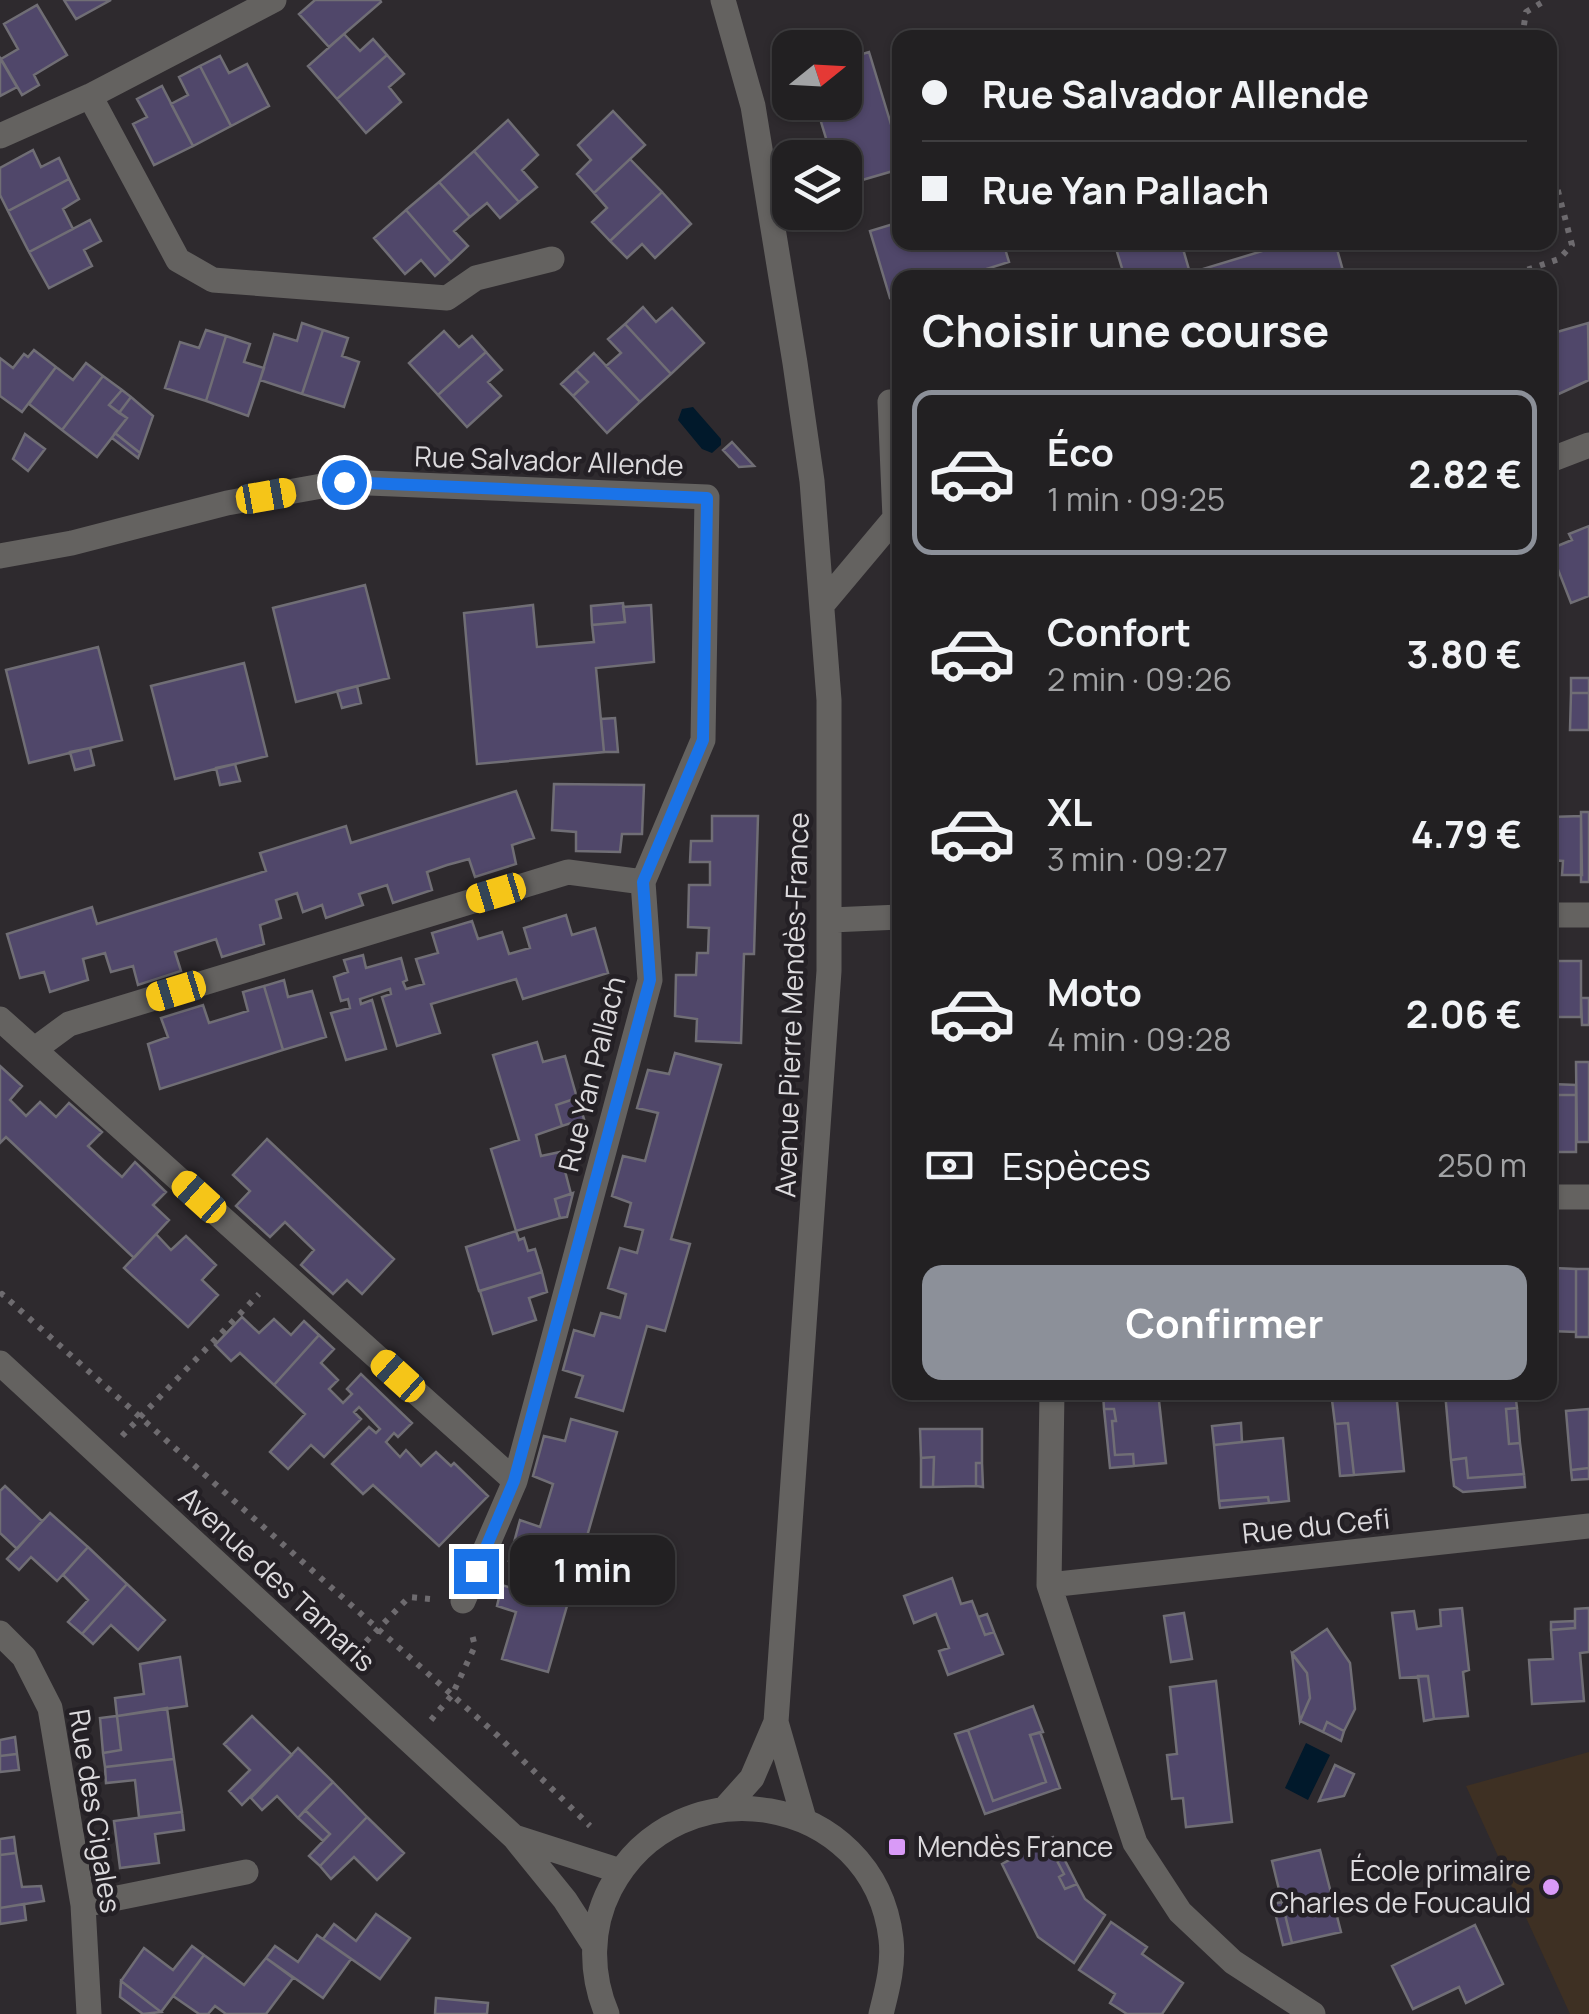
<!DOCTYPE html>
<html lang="fr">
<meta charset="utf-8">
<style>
:root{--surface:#222022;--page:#2e2d2f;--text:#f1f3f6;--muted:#a2a3a5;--line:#3f3e40;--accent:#8c9099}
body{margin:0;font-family:Manrope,sans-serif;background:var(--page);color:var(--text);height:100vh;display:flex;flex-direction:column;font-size:38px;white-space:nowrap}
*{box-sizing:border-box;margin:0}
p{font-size:32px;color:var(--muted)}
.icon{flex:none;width:55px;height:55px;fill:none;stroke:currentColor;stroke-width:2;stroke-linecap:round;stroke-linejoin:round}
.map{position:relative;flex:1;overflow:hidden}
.drawer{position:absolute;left:892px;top:270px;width:665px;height:1130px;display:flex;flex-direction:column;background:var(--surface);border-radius:20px;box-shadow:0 2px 8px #0004,0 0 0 2px var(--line)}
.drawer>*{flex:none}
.hud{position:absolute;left:892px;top:30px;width:665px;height:220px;border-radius:20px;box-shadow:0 2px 8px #0004,0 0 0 2px var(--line);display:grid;align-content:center;height:220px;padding:0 30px;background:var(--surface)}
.needle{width:65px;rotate:72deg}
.buttons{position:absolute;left:772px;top:30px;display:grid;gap:20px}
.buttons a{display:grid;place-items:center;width:90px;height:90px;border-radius:20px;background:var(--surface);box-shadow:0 2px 8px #0004,0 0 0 2px var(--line);font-size:50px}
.end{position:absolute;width:45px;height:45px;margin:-22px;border:12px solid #1a73e8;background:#fff;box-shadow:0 0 0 5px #fff}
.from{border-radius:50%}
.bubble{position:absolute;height:70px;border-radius:20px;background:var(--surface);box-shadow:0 2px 8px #0004,0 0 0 2px var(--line);font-size:32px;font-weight:700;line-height:70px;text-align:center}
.car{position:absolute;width:30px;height:60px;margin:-30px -15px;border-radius:12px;box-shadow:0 0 8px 2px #0007;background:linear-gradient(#f5c518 24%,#345 0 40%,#f5c518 0 76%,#345 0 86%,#f5c518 0)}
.hud b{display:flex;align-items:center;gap:35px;height:95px;font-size:38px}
.hud b+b{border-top:2px solid var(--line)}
.hud i{width:25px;height:25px;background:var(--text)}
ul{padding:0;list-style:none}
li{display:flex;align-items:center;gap:30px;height:165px;margin:0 20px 15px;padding:0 10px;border:5px solid transparent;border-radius:20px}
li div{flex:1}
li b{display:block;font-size:38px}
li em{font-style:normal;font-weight:700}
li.on{border-color:var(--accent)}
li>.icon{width:90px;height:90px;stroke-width:1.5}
h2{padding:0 30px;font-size:45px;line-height:120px}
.pay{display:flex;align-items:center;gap:25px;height:110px;padding:0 30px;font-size:38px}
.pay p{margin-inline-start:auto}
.action{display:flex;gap:20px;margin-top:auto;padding:20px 30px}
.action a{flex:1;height:115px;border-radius:20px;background:var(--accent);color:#fff;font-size:40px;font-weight:700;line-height:115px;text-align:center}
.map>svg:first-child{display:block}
.education{fill:#3e3023}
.water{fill:#01192b}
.building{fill:#50476a;stroke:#706e75;stroke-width:2.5}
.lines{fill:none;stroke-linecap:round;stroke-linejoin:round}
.path{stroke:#6e6b6f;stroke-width:6;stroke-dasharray:5 8;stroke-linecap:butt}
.minor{stroke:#646260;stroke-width:25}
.route{stroke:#1a73e8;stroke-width:12}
.poi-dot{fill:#d99af7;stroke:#242025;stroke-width:4}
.labels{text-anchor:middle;stroke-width:9;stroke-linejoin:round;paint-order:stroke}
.street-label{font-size:28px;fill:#dcdadd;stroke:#242025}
.poi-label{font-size:28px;fill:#dcdadd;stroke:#242025;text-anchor:start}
</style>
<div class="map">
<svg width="1589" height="2014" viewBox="0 0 1589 2014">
<rect width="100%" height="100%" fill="#2e2a2e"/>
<path class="education" d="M1589,1752V2014H1570L1466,1786Z"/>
<path class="water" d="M693,407L721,439V445L712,453L702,449L678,420L682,409Z
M1306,1743L1330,1755L1308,1800L1285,1788Z"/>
<path class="building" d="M64,0H111L76,19Z
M315,0H380L381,2L329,47L299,14Z
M37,5L67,55L34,75L39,85L22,95L1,59L18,49L4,24Z
M344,34L360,51L373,39L387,55L337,99L308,66Z
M869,52L900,154V169L845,185V158H832L815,102H845V59Z
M387,55L404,74L389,87L401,102L366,133L337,99Z
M220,56L229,73L247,64L269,106L231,126L200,66Z
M0,58L17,87L0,96Z
M200,66L231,126L193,146L171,104L188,95L179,77Z
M162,86L193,146L154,165L133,124L147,117L137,99Z
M613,111L645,145L594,193L577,174L591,160L578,145Z
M508,120L538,155L522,170L537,187L519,202L474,151Z
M33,150L41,167L59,158L69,179L8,211L0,195V168Z
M474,151L519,202L500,218L487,203L470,217L439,182Z
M630,159L662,192L610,241L592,222L607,208L594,193Z
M69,179L79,199L63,209L73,229L29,252L8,211Z
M439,182L470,217L454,231L468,246L451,262L406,210Z
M662,192L691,224L655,258L642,244L627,258L610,241Z
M406,210L451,262L435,276L421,260L405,274L374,238Z
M90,220L101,241L84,250L92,266L49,288L29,252Z
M900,222V242H1003L1009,262L958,278H900V295L890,298L870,231Z
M1114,242H1181L1190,273L1269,249L1267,242H1335L1345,278H1125Z
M643,307L656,322L672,308L704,343L671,374L625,324Z
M302,323L323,330L302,394L260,380L274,334L297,341Z
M1588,323L1589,380L1550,398V334Z
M625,324L671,374L640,402L606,366L621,353L608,339Z
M206,330L226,336L206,401L165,388L180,342L199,348Z
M323,330L348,338L342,356L359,362L344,407L302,394Z
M444,331L459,347L472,336L486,352L438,395L409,363Z
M226,336L250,344L244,362L264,368L248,416L206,401Z
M34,350L56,367L22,412L0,396V358L13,368L24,354L28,357Z
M486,352L502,370L488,382L501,396L467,427L438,395Z
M594,353L640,402L607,433L573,396L588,382L576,370Z
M86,363L103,376L62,430L29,404L56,367L73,380Z
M576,370L588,382L573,396L561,384Z
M103,376L122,390L109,405L127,418L97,457L62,430Z
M122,390L131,397L119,413L109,405Z
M131,397L153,416L140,453L115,433L127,418L119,413Z
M115,433L140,453L138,458L112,438Z
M25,434L45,449L28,471L13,459Z
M732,442L754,466L739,467L723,450Z
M1589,526V596L1571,603L1550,549L1572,540L1569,534Z
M365,585L389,678L296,702L273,608Z
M623,603L625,622L592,625L591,606Z
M533,605L537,647L594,642L592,625L625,622L623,607L651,605L654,662L596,668L604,752L477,764L464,613Z
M98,647L122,740L29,763L6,670Z
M244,663L267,756L175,779L151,686Z
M1571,678H1589V693H1571Z
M357,686L361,703L342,708L337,691Z
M1571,693H1589V730H1570Z
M615,718L618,752H604L601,719Z
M90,748L94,765L75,770L70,752Z
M235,764L240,781L220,785L216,768Z
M554,784L644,785L642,834H622L620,852L576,851V832L552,830Z
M516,791L534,838L512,845L516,864L475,877L469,859L447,865L427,872L432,890L393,903L387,885L359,894L363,905L326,918L322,905L303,912L297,893L276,900L281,918L260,925L264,944L222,957L216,939L175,952L181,971L138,985L133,966L111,972L105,953L83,959L88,980L50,992L44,972L20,978L7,934L92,907L97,924L266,871L260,853L346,826L351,843Z
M1581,812H1589V882H1581Z
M712,816H758L754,954H744L741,1043L696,1041L697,1019L675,1016L676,975H696L697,953H708L709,928L688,927L689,885H710V862H690L691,841H712Z
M1581,816L1582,875H1562L1563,861L1550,860V817Z
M566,915L572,935L595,928L608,973L523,999L516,979L431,1004L440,1033L397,1046L382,997L391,994L390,989L360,999L361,1004L372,1000L386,1049L346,1060L331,1013L350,1008L348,999L341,1001L334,977L348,972L344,960L363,955L366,968L401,958L407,980L403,982L406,989L424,984L416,959L438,953L432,933L472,921L478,939L502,932L509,954L530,948L524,928Z
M1550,961H1581V1017H1550Z
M284,980L288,997L312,991L326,1037L283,1050L264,986Z
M264,986L283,1050L160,1089L148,1044L168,1037L161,1018L203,1005L209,1023L248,1011L243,992Z
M1581,998H1589V1025H1582Z
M537,1042L543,1062L565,1056L577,1098L556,1105L562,1126L536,1135L541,1156L560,1152L571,1194L555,1199L560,1218L516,1231L491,1149L519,1140L493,1055Z
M675,1053L721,1065L671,1239L690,1244L665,1331L647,1326L623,1411L576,1397L583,1376L563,1370L574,1330L594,1336L601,1313L620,1318L626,1294L608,1288L620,1248L637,1253L643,1230L625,1226L631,1203L612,1196L623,1156L645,1161L658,1113L637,1108L648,1070L669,1074Z
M1576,1062H1589V1142H1577Z
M0,1066L22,1086L10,1100L26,1116L40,1102L56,1117L69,1103L102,1132L88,1146L103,1160L122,1177L135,1162L166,1192L153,1205L169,1220L134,1258L6,1137L0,1143Z
M1551,1084L1576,1085V1095H1551Z
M1550,1095H1576V1152H1550Z
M577,1098L584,1119L562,1126L556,1105Z
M267,1139L394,1259L362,1294L347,1280L333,1294L301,1265L314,1250L285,1222L270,1237L236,1206L250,1191L233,1175Z
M573,1193L567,1217L560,1218L555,1199Z
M516,1231L519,1240L524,1238L528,1251L535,1249L542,1272L479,1291L466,1247Z
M156,1234L171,1250L186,1236L216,1265L202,1280L218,1295L188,1327L124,1268Z
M1554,1263V1268L1576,1269V1332L1550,1331V1264Z
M1576,1269H1589V1337H1576Z
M542,1272L547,1292L529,1298L536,1320L493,1334L480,1291Z
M242,1317L259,1333L274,1319L291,1335L304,1321L319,1335L274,1385L240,1353L231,1361L215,1345Z
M319,1335L334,1349L321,1363L338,1380L329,1389L343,1403L352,1394L347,1389L361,1374L412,1423L398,1437L394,1433L386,1442L400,1457L406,1450L421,1466L436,1452L451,1466L454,1463L488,1496L439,1546L373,1485L363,1494L332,1464L369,1427L376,1433L380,1429L359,1407L354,1412L361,1419L324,1457L311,1445L288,1469L270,1452L305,1414L274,1385Z
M1103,1392H1158L1166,1463L1134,1466L1133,1454L1115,1455L1112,1421H1116L1114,1409H1104Z
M1331,1392H1396L1404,1471L1354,1475L1348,1423L1335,1424Z
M1445,1392H1515L1517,1408L1506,1409L1509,1444L1520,1443L1524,1474L1468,1478L1466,1458L1451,1460Z
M1517,1408L1520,1443L1509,1444L1506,1409Z
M1104,1409H1114L1116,1421H1112L1115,1455L1133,1454L1134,1466L1110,1468Z
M1589,1409V1468L1571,1470L1566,1411Z
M571,1419L617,1432L548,1672L502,1659L516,1612L497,1606L502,1585L521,1591L529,1567L509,1561L520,1520L540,1527L553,1484L533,1476L544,1436L565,1441Z
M1241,1423L1242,1442L1214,1445L1212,1426Z
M1348,1423L1354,1475L1340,1476L1335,1424Z
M920,1429H982V1463H976V1486L933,1487L934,1457L921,1458Z
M1283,1438L1289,1501L1269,1503L1268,1497L1219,1501L1214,1445Z
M934,1457L933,1487H921V1458Z
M1466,1458L1468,1478L1524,1474L1525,1487L1463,1492L1454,1486L1451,1460Z
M976,1463H982L983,1487L976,1486Z
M1589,1468V1479L1572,1480L1571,1470Z
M5,1486L42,1521L17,1549L0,1533V1491Z
M1268,1497L1269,1503L1220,1508L1219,1501Z
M50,1513L88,1547L57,1581L31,1557L19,1570L7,1559Z
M88,1547L127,1584L82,1634L68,1622L88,1600L63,1575Z
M952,1578L961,1604L972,1601L985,1635L994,1632L1003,1654L948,1675L939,1651L949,1648L936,1614L914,1623L904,1596Z
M127,1584L165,1620L138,1650L111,1625L93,1644L82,1634Z
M1462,1608L1469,1670L1463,1672L1468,1716L1434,1719L1428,1676L1400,1678L1392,1613L1414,1611L1417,1629L1441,1626L1440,1610Z
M1589,1608V1652L1580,1653L1584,1701L1532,1704L1529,1660L1553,1659L1551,1630L1575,1628V1609Z
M1184,1613L1192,1659L1171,1662L1164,1616Z
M987,1614L994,1632L985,1635L978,1617Z
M1575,1621V1628L1551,1630V1622Z
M1327,1629L1350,1663L1355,1709L1344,1731L1327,1722L1323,1732L1300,1721L1310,1698L1307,1673L1292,1653Z
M1292,1654L1307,1673L1310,1698L1300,1721Z
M180,1657L187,1706L117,1716L115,1698L144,1694L140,1664Z
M1418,1676H1428L1434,1719L1424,1721Z
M1216,1681L1232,1822L1186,1827L1183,1798L1172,1799L1167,1755L1177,1754L1170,1687Z
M1033,1706L1043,1732L1030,1735L1046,1782L993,1801L968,1730Z
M167,1708L174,1759L105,1767L103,1753L121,1750L117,1716Z
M117,1716L121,1750L103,1753L100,1718Z
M252,1716L292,1755L242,1805L229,1791L250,1770L224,1744Z
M1327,1722L1344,1731L1341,1741L1323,1732Z
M968,1730L993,1801L1046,1782L1030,1735L1040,1732L1060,1788L985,1814L955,1734Z
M15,1737L17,1754L0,1756V1740Z
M298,1748L333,1782L298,1818L277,1796L262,1810L251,1798Z
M17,1754L19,1770L0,1772V1756Z
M174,1759L182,1812L139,1817L135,1780L106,1783L105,1767Z
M1335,1765L1354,1774L1344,1796L1319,1801Z
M333,1782L367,1817L320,1866L309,1856L330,1834L305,1810Z
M305,1810L330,1834L323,1841L298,1818Z
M182,1812L184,1830L155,1834L159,1863L120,1868L114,1821Z
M367,1817L404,1853L377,1880L354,1857L331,1879L320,1866Z
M14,1837L16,1853L0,1855V1839Z
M1053,1837L1077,1884L1065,1889L1059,1877L1064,1874L1046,1840Z
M1046,1840L1064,1874L1059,1877L1065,1889L1077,1884L1085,1899L1105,1915L1074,1963L1038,1937L1002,1864Z
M1320,1850L1341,1932L1292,1943L1272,1861Z
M16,1853L22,1887L41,1886L44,1901L0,1908V1855Z
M1282,1902L1292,1943L1283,1945L1273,1904Z
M24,1904L26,1920L0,1924V1908Z
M376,1914L410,1938L380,1979L323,1939L334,1924L356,1941Z
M1111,1922L1147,1947L1142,1954L1183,1983L1162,2014H1127L1110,2003L1115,1994L1079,1970Z
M1475,1925L1503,1984L1466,2003L1459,1987L1413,2009L1392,1966Z
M317,1935L351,1959L323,1998L266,1958L275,1946L298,1962Z
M192,1946L204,1955L161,2012L121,1981L144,1948L173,1970Z
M204,1955L244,1985L266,1958L293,1978L266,2014H226L215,2006L208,2014H199L173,1996Z
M121,1981L161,2012L143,2014L120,1997Z
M436,1998L488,2003L487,2014H435Z"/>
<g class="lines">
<path class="path" d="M1522,38L1526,12L1546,0
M1503,278L1559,259L1572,245L1550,160
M0,1296L2,1294L497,1735L590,1826
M122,1436L259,1294
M357,1651L409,1597L431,1599
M431,1720L452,1695L475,1646L471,1631"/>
<path class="minor" d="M723,0L753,106L795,363L812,481L829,700V971L776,1722L752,1778L726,1807
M90,96L178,260L213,280L447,298L476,278L552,259
M0,136L90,96L274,0
M1550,460L1589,445
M0,556L72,543L227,503L344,482L707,497L703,740L643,882
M822,605L895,518L890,402
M1550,915H1589
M831,920L900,917
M0,1019L515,1481
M35,1049L69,1024L568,872L643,882L650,980L515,1481L463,1601
M1550,1197H1589
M0,1363L514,1837L565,1900L594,1945
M1052,1392L1049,1585L1135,1843L1180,1912L1233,1962L1313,2014
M1049,1585L1589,1526
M0,1633L24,1657L50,1708L83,1905L89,2014
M776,1722L804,1819
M514,1837L620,1871
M83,1905L246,1872
M607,2014C590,1974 590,1928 610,1889C678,1760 874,1793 891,1939C894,1965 887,1990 881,2014"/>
</g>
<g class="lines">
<path class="route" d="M344,482L707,498L703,740L643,882L650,980L514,1481L476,1571"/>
</g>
<g class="poi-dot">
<rect x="887" y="1837" width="20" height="20" rx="5"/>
<circle cx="1551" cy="1887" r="10"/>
</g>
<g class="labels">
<g class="street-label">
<text transform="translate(549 461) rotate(2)" y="10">Rue Salvador Allende</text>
<text transform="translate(792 1005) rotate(-88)" y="10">Avenue Pierre Mendès-France</text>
<text transform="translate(592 1074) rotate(-76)" y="10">Rue Yan Pallach</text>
<text transform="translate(1316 1526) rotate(-6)" y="10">Rue du Cefi</text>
<text transform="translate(277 1579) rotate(43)" y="10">Avenue des Tamaris</text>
<text transform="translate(95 1811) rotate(81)" y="10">Rue des Cigales</text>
</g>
<g class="poi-label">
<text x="917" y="1857">Mendès France</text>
<text x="1531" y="1881" text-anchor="end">École primaire<tspan x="1531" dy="32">Charles de Foucauld</tspan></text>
</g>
</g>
</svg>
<div class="buttons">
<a><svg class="needle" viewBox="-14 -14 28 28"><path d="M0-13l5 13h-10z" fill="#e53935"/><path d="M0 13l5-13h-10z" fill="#a2a3a5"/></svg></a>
<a><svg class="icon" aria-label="layers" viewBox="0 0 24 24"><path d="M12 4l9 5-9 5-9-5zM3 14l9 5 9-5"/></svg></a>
</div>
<i class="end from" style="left:344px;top:482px"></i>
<i class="end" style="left:476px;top:1571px"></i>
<div class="bubble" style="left:510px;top:1535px;width:165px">1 min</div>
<i class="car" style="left:266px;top:496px;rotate:80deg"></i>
<i class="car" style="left:496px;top:893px;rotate:253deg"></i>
<i class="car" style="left:176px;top:991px;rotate:253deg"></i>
<i class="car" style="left:199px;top:1197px;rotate:312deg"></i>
<i class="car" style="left:398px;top:1376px;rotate:312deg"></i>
<div class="hud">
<b><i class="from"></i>Rue Salvador Allende</b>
<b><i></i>Rue Yan Pallach</b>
</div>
<section class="drawer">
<h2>Choisir une course</h2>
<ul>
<li class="on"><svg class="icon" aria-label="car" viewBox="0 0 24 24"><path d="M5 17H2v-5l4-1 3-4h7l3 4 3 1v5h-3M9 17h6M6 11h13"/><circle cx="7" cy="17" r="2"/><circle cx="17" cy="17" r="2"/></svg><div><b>Éco</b><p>1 min · 09:25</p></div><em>2.82 €</em></li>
<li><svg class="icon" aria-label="car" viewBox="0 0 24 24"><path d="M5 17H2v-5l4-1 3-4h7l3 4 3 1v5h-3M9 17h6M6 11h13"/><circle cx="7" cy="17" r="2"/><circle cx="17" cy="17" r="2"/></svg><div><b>Confort</b><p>2 min · 09:26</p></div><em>3.80 €</em></li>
<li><svg class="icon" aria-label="car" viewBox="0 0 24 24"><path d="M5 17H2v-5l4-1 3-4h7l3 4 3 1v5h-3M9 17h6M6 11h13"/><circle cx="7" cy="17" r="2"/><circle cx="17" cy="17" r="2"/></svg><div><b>XL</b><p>3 min · 09:27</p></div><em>4.79 €</em></li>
<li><svg class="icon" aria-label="car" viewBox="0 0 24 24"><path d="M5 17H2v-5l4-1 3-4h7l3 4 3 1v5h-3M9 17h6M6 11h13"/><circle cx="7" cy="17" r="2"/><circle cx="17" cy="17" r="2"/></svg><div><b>Moto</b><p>4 min · 09:28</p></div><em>2.06 €</em></li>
</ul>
<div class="pay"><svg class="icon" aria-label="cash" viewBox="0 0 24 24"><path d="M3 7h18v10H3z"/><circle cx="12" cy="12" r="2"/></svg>Espèces<p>250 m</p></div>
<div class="action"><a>Confirmer</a></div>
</section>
</div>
